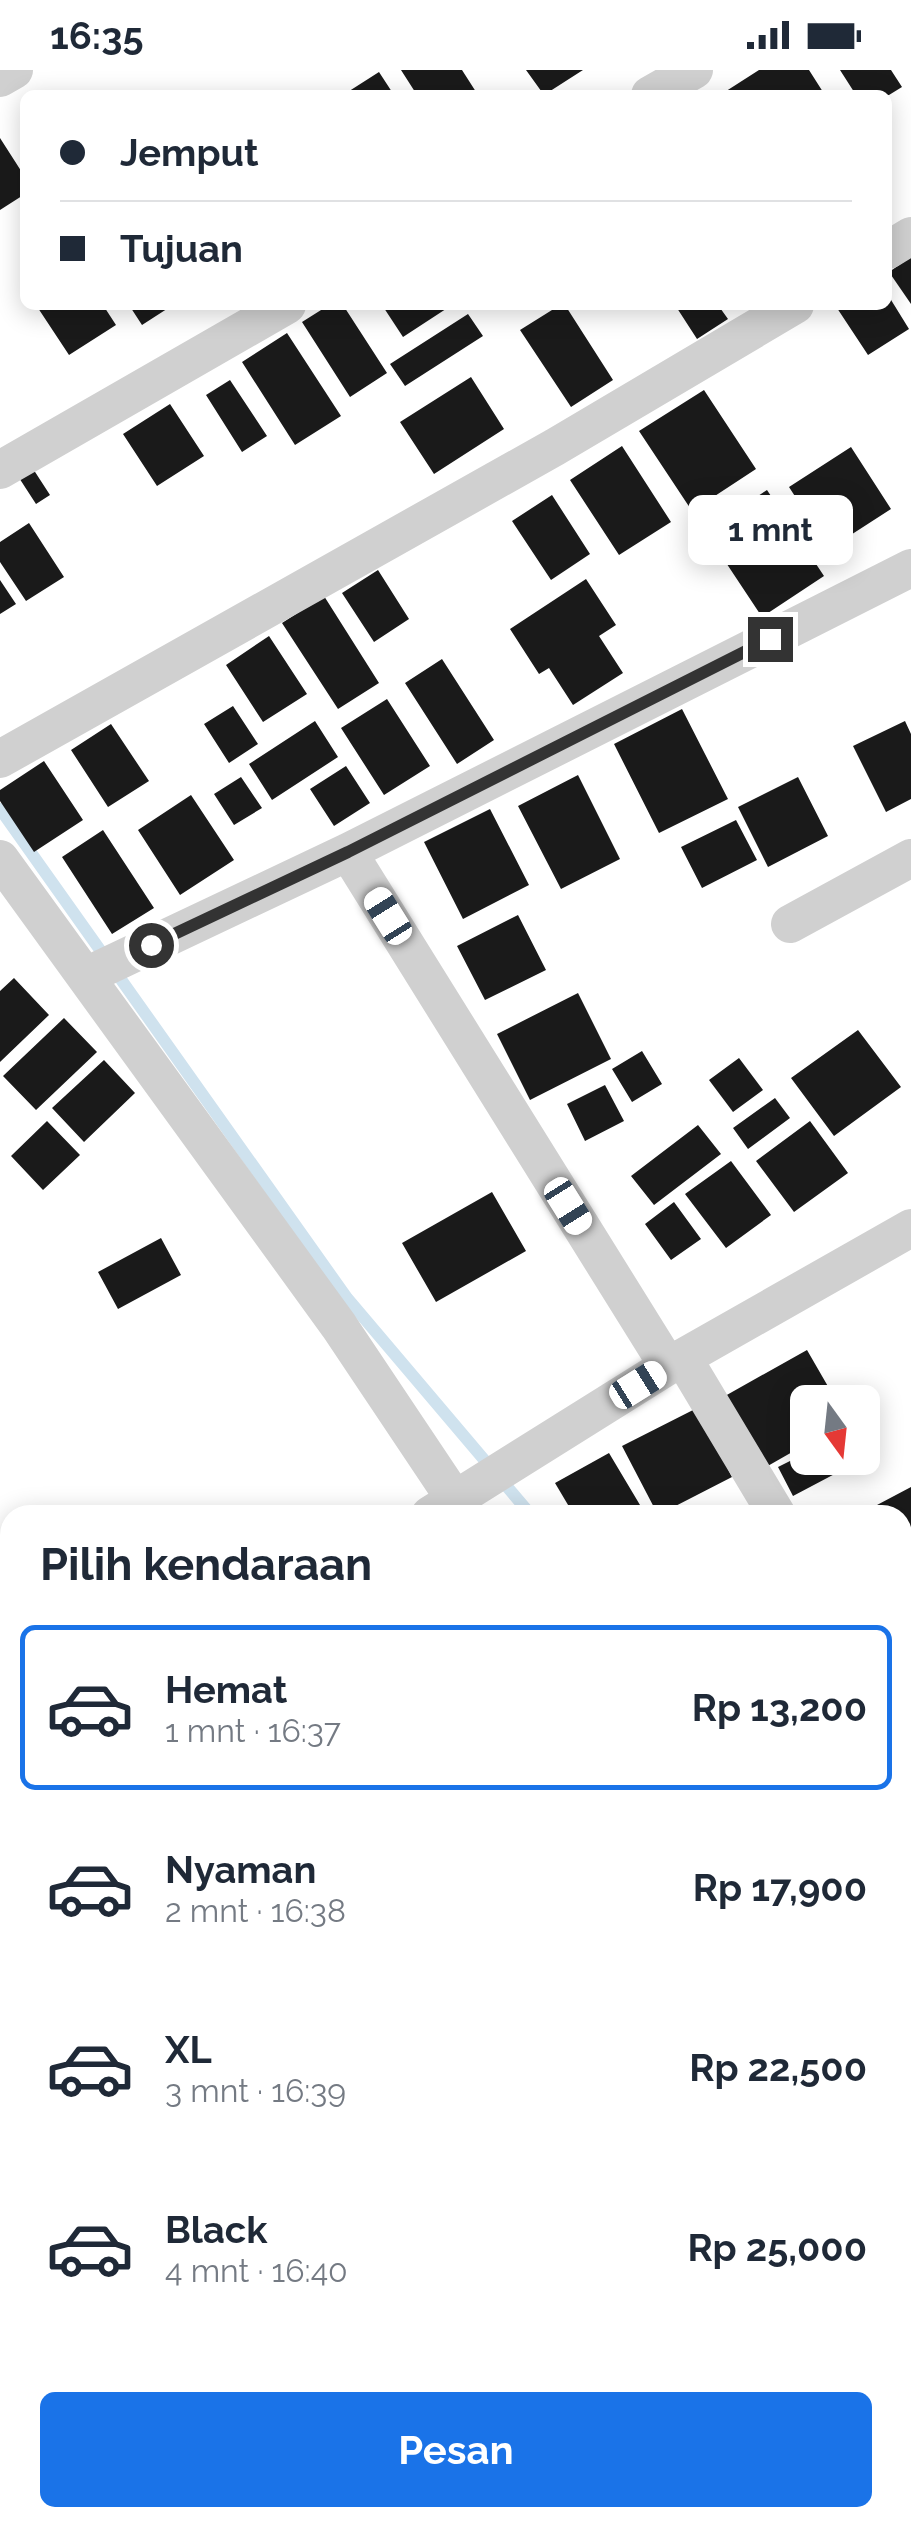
<!DOCTYPE html>
<html lang="id">
<meta charset="utf-8">
<style>
:root{--surface:#fff;--page:#f6f6f7;--text:#1f2937;--muted:#747a83;--line:#e0e1e3;--accent:#1a73e8}
body{margin:0;font-family:Raleway,sans-serif;background:var(--page);color:var(--text);height:100vh;display:flex;flex-direction:column;font-size:38px;white-space:nowrap}
*{box-sizing:border-box;margin:0}
p{font-size:32px;color:var(--muted)}
.icon{flex:none;width:55px;height:55px;fill:none;stroke:currentColor;stroke-width:2;stroke-linecap:round;stroke-linejoin:round}
.map{position:relative;flex:1;overflow:hidden}
.drawer{position:absolute;left:0px;top:1435px;width:912px;height:1022px;display:flex;flex-direction:column;background:var(--surface);border-radius:30px 30px 0 0;box-shadow:0 5px 25px #0003}
.drawer>*{flex:none}
.guide{position:absolute;left:20px;top:20px;width:872px;height:220px;border-radius:15px;box-shadow:0 5px 25px #0003;display:grid;align-content:center;height:220px;padding:0 40px;background:var(--surface)}
.needle{width:65px;rotate:165deg}
.fabs{position:absolute;left:790px;top:1315px;display:grid;gap:20px}
.fabs a{display:grid;place-items:center;width:90px;height:90px;border-radius:15px;background:var(--surface);box-shadow:0 5px 25px #0003;font-size:50px}
.end{position:absolute;width:45px;height:45px;margin:-22px;border:12px solid #333;background:#fff;box-shadow:0 0 0 5px #fff}
.from{border-radius:50%}
.bubble{position:absolute;height:70px;border-radius:15px;background:var(--surface);box-shadow:0 5px 25px #0003;font-size:32px;font-weight:700;line-height:70px;text-align:center}
.car{position:absolute;width:30px;height:60px;margin:-30px -15px;border-radius:12px;box-shadow:0 0 8px 2px #0007;background:linear-gradient(#fff 24%,#345 0 40%,#fff 0 76%,#345 0 86%,#fff 0)}
.guide b{display:flex;align-items:center;gap:35px;height:95px;font-size:38px}
.guide b+b{border-top:2px solid var(--line)}
.guide i{width:25px;height:25px;background:var(--text)}
ul{padding:0;list-style:none}
li{display:flex;align-items:center;gap:30px;height:165px;margin:0 20px 15px;padding:0 20px;border:5px solid transparent;border-radius:15px}
li div{flex:1}
li b{display:block;font-size:38px}
li em{font-style:normal;font-weight:700}
li.selected{border-color:var(--accent)}
li>.icon{width:90px;height:90px;stroke-width:1.5}
h2{padding:0 40px;font-size:45px;line-height:120px}
.action{display:flex;gap:20px;margin-top:auto;padding:20px 40px}
.action a{flex:1;height:115px;border-radius:15px;background:var(--accent);color:#fff;font-size:40px;font-weight:700;line-height:115px;text-align:center}
.status{display:flex;justify-content:space-between;align-items:center;height:70px;padding:0 50px;background:var(--surface);direction:ltr}
.status svg{height:28px;fill:currentColor}
.map>svg:first-child{display:block}
.lines{fill:none;stroke-linecap:round;stroke-linejoin:round}
.stream{stroke:#cfe2ee;stroke-width:12}
.building{fill:#1a1a1a}
.street{stroke:#d0d0d0;stroke-width:38}
.route{stroke:#333;stroke-width:12}
</style>
<div class="status"><b>16:35</b><svg viewBox="0 0 49 12"><path d="M0 12V9h3v3zM5 12V6h3v6zM10 12V3h3v9zM15 12V0h3v12zM26 1h20v11H26zM47 4h2v5h-2z"/></svg></div>
<div class="map">
<svg width="911" height="2456" viewBox="0 0 911 2456">
<rect width="100%" height="100%" fill="#fff"/>
<g class="lines">
<path class="stream" d="M0,739L347,1228L531,1445
M902,2388L911,2382
M816,2456L827,2448"/>
</g>
<path class="building" d="M401,0H462L478,25H417Z
M526,0H583L544,25Z
M759,0H809L823,22L818,25H720Z
M840,0H891L902,17L889,25H856Z
M379,2L394,25H343Z
M0,68L25,107V124L0,140Z
M911,187V234L889,202Z
M888,225L909,259L868,285L835,235H888Z
M36,235H103L116,255L69,285Z
M129,235H173L142,255Z
M329,235H343L387,303L350,327L302,252Z
M382,235H452L403,267Z
M560,235H565L613,310L571,337L520,260Z
M675,235H718L728,249L697,269Z
M468,244L483,266L405,316L390,294Z
M287,263L341,346L295,375L242,292Z
M471,307L504,359L434,404L400,352Z
M230,310L267,366L242,382L206,325Z
M704,320L756,399L692,441L639,361Z
M170,334L204,386L157,416L123,364Z
M622,376L671,452L619,485L570,410Z
M851,377L891,439L829,479L789,417Z
M26,388L50,425L36,434L12,397Z
M767,420L824,506L762,547L705,461Z
M552,425L590,484L551,510L512,451Z
M29,453L64,507L26,531L0,492V472Z
M378,500L409,549L374,572L342,523Z
M586,509L616,555L599,566L623,603L573,635L549,598L539,604L510,559Z
M0,510L16,534L0,544Z
M324,526L379,613L338,639L282,553Z
M269,566L307,624L263,652L226,595Z
M442,589L494,670L457,694L405,613Z
M387,629L430,696L384,725L341,658Z
M233,636L258,674L229,693L204,654Z
M682,639L728,729L659,763L614,674Z
M315,651L338,687L272,730L249,694Z
M905,651L911,664V729L886,742L853,676Z
M111,654L149,711L108,737L71,680Z
M44,691L83,750L34,782L0,731V720Z
M346,696L370,733L334,756L310,719Z
M578,705L620,789L561,819L518,736Z
M241,707L262,738L234,755L214,724Z
M798,707L828,766L768,797L738,737Z
M191,725L234,790L180,825L138,760Z
M490,739L529,815L463,849L424,772Z
M736,750L757,790L702,818L681,777Z
M103,760L154,838L112,864L62,787Z
M518,845L546,900L485,930L457,876Z
M14,908L49,945L0,992V921Z
M578,923L611,989L530,1030L497,964Z
M64,948L97,982L36,1040L3,1006Z
M858,960L901,1017L834,1066L791,1008Z
M642,981L662,1014L632,1032L612,999Z
M739,988L763,1020L733,1042L709,1010Z
M104,990L135,1023L84,1072L52,1038Z
M605,1015L624,1051L585,1071L567,1034Z
M775,1028L790,1048L748,1079L733,1058Z
M47,1051L80,1085L43,1120L11,1086Z
M810,1051L848,1103L794,1142L756,1091Z
M698,1055L721,1084L654,1135L631,1106Z
M731,1091L771,1145L726,1178L685,1124Z
M492,1122L526,1181L436,1232L402,1173Z
M674,1132L701,1169L671,1190L645,1154Z
M161,1168L181,1205L118,1239L98,1202Z
M807,1280L837,1332H808V1373L766,1397L725,1326Z
M697,1338L732,1407L658,1445L622,1376Z
M808,1382V1388H841L846,1398L793,1426L778,1397Z
M609,1383L640,1435L622,1445H574L555,1413Z
M911,1417V1488L905,1491L902,1445H882L877,1435Z
M911,1560V1642L902,1625V1564Z
M911,1978V2095L904,2099L902,1983Z
M911,2274V2326L902,2315V2281Z"/>
<g class="lines">
<path class="street" d="M0,8L14,0
M650,25L694,0
M888,180L911,166
M0,400L287,235
M0,689L555,377L795,235
M348,782L668,1296
M0,789L339,1256L454,1428
M790,854L911,788
M86,906L348,782L911,498
M683,1288L777,1445
M430,1445L668,1296L911,1158
M902,1548L911,1543
M0,1756L10,1749
M902,1961L911,1955
M261,2456L272,2448"/>
</g>
<g class="lines">
<path class="route" d="M151,875L348,782L770,569"/>
</g>
</svg>
<div class="fabs">
<a><svg class="needle" viewBox="-14 -14 28 28"><path d="M0-13l5 13h-10z" fill="#e53935"/><path d="M0 13l5-13h-10z" fill="#747a83"/></svg></a>
</div>
<i class="end from" style="left:151px;top:875px"></i>
<i class="end" style="left:770px;top:569px"></i>
<div class="bubble" style="left:688px;top:425px;width:165px">1 mnt</div>
<i class="car" style="left:388px;top:846px;rotate:328deg"></i>
<i class="car" style="left:568px;top:1136px;rotate:148deg"></i>
<i class="car" style="left:638px;top:1315px;rotate:58deg"></i>
<div class="guide">
<b><i class="from"></i>Jemput</b>
<b><i></i>Tujuan</b>
</div>
<section class="drawer">
<h2>Pilih kendaraan</h2>
<ul>
<li class="selected"><svg class="icon" aria-label="car" viewBox="0 0 24 24"><path d="M5 17H2v-5l4-1 3-4h7l3 4 3 1v5h-3M9 17h6M6 11h13"/><circle cx="7" cy="17" r="2"/><circle cx="17" cy="17" r="2"/></svg><div><b>Hemat</b><p>1 mnt · 16:37</p></div><em>Rp 13,200</em></li>
<li><svg class="icon" aria-label="car" viewBox="0 0 24 24"><path d="M5 17H2v-5l4-1 3-4h7l3 4 3 1v5h-3M9 17h6M6 11h13"/><circle cx="7" cy="17" r="2"/><circle cx="17" cy="17" r="2"/></svg><div><b>Nyaman</b><p>2 mnt · 16:38</p></div><em>Rp 17,900</em></li>
<li><svg class="icon" aria-label="car" viewBox="0 0 24 24"><path d="M5 17H2v-5l4-1 3-4h7l3 4 3 1v5h-3M9 17h6M6 11h13"/><circle cx="7" cy="17" r="2"/><circle cx="17" cy="17" r="2"/></svg><div><b>XL</b><p>3 mnt · 16:39</p></div><em>Rp 22,500</em></li>
<li><svg class="icon" aria-label="car" viewBox="0 0 24 24"><path d="M5 17H2v-5l4-1 3-4h7l3 4 3 1v5h-3M9 17h6M6 11h13"/><circle cx="7" cy="17" r="2"/><circle cx="17" cy="17" r="2"/></svg><div><b>Black</b><p>4 mnt · 16:40</p></div><em>Rp 25,000</em></li>
</ul>
<div class="action"><a>Pesan</a></div>
</section>
</div>
